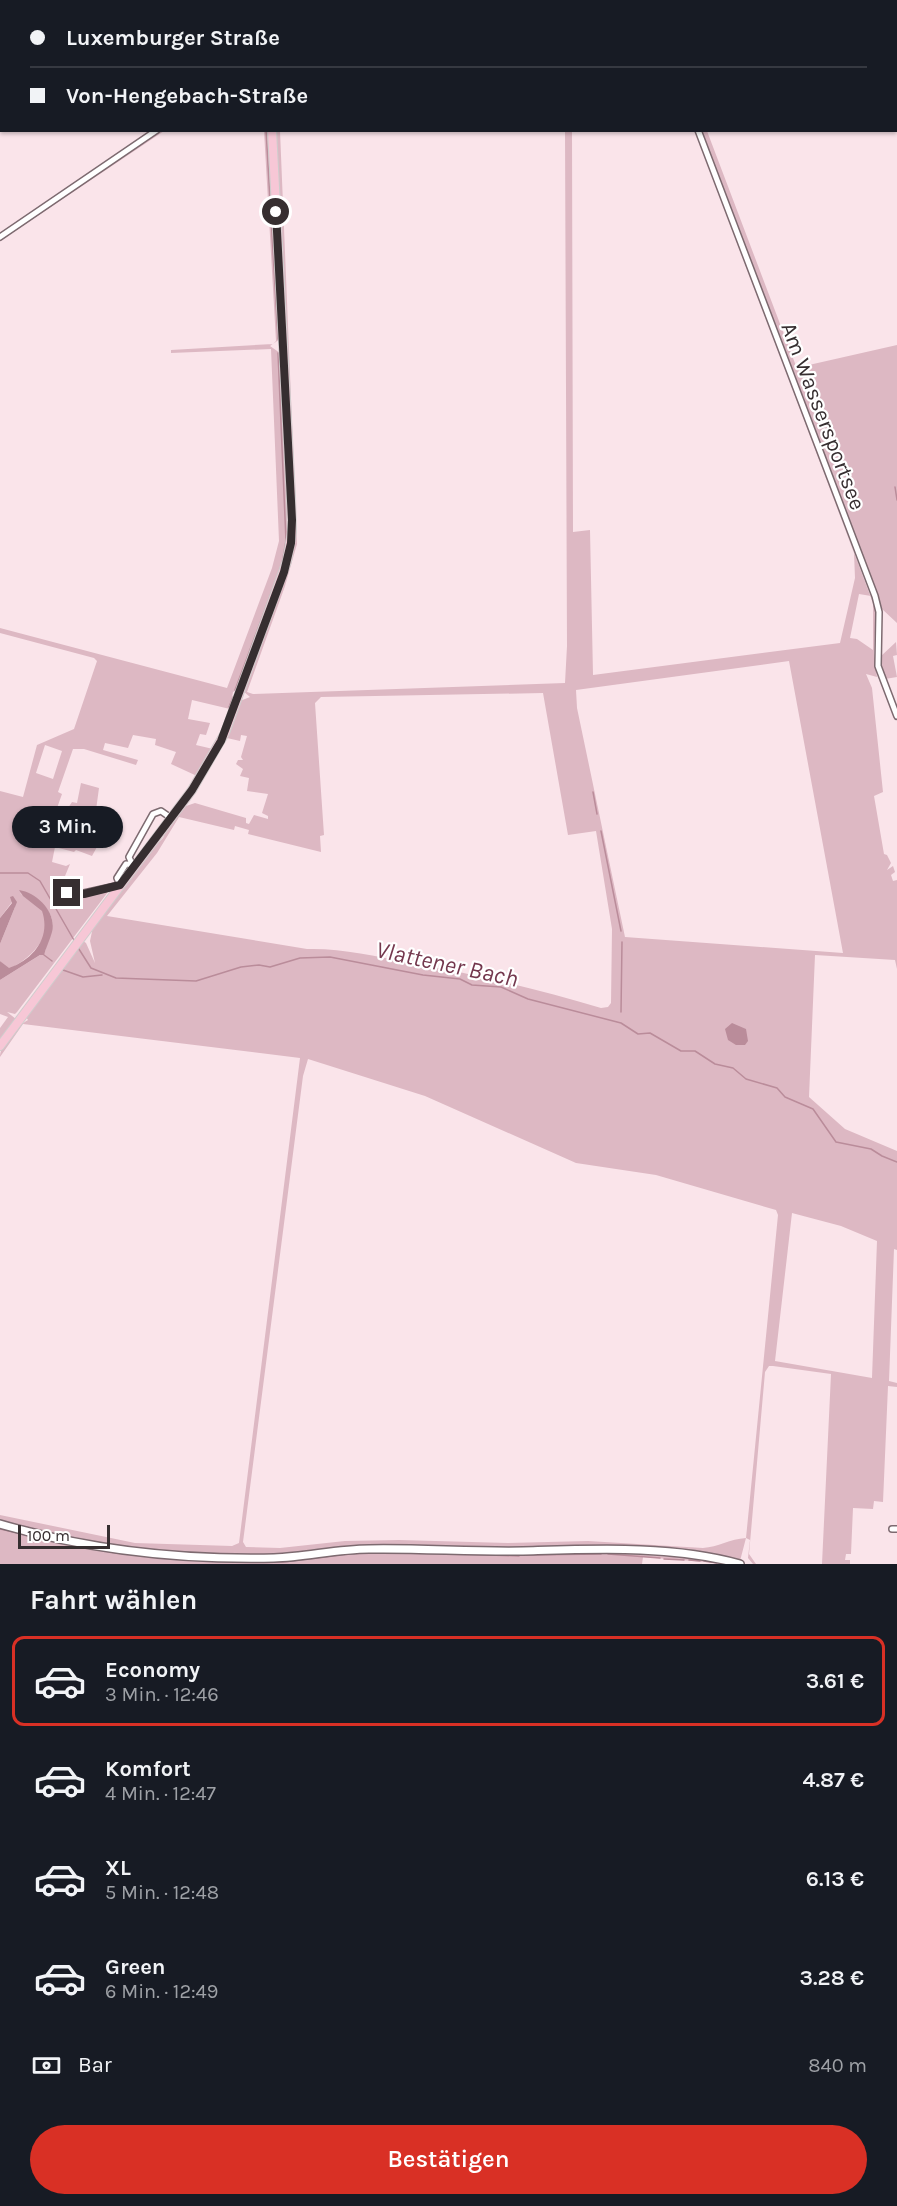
<!DOCTYPE html>
<html lang="de">
<meta charset="utf-8">
<style>
:root{--surface:#171b24;--page:#242831;--text:#f1f3f6;--muted:#9ea1a6;--line:#363941;--accent:#d93025}
body{margin:0;font-family:Karla,sans-serif;background:var(--page);color:var(--text);height:100vh;display:flex;flex-direction:column;font-size:22px;white-space:nowrap}
*{box-sizing:border-box;margin:0}
p{font-size:20px;color:var(--muted)}
.icon{flex:none;width:33px;height:33px;fill:none;stroke:currentColor;stroke-width:2;stroke-linecap:round;stroke-linejoin:round}
.map{position:relative;height:1564px;overflow:hidden}
.sheet{display:flex;flex-direction:column;background:var(--surface);flex:1}
.sheet>*{flex:none}
.hud{position:absolute;left:0px;top:0px;width:897px;height:132px;box-shadow:0 2px 4px #0004;display:grid;align-content:center;height:132px;padding:0 30px;background:var(--surface)}
.scale{position:absolute;left:18px;bottom:15px;width:92px;box-sizing:border-box;padding-left:6px;border:3px solid #362e30;border-top:0;font-size:16px;line-height:21px;white-space:nowrap;color:#362e30;-webkit-text-stroke:4px #fff;paint-order:stroke}
.end{position:absolute;width:27px;height:27px;margin:-14px;border:8px solid #362e30;background:#fff;box-shadow:0 0 0 3px #fff}
.from{border-radius:50%}
.bubble{position:absolute;height:42px;border-radius:21px;background:var(--surface);box-shadow:0 2px 4px #0004;font-size:20px;font-weight:600;line-height:42px;text-align:center}
.hud b{display:flex;align-items:center;gap:21px;height:57px;font-size:22px}
.hud b+b{border-top:2px solid var(--line)}
.hud i{width:15px;height:15px;background:var(--text)}
ul{padding:0;list-style:none}
li{display:flex;align-items:center;gap:18px;height:90px;margin:0 12px 9px;padding:0 18px;border:3px solid transparent;border-radius:12px}
li div{flex:1}
li b{display:block;font-size:22px}
li em{font-style:normal;font-weight:600}
li.selected{border-color:var(--accent)}
li>.icon{width:54px;height:54px;stroke-width:1.5}
h2{padding:0 30px;font-size:27px;line-height:72px}
.pay{display:flex;align-items:center;gap:15px;height:66px;padding:0 30px;font-size:22px}
.pay p{margin-inline-start:auto}
.button{display:flex;gap:12px;margin-top:auto;padding:12px 30px}
.button a{flex:1;height:69px;border-radius:36px;background:var(--accent);color:#fff;font-size:24px;font-weight:600;line-height:69px;text-align:center}
.map>svg:first-child{display:block}
.green{fill:#ddb8c3;fill-rule:evenodd}
.water{fill:#ba8c9a}
.lines{fill:none;stroke-linecap:round;stroke-linejoin:round}
.stream{stroke:#ba8c9a;stroke-width:1.5}
.street-casing{stroke:#7d6a70;stroke-width:8}
.secondary-casing{stroke:#7d6a70;stroke-width:10}
.primary-casing{stroke:#cfcdcd;stroke-width:10}
.street{stroke:#fff;stroke-width:5}
.secondary{stroke:#fff;stroke-width:7}
.primary{stroke:#f7c7d6;stroke-width:8}
.route{stroke:#362e30;stroke-width:8}
.labels{text-anchor:middle;stroke-width:4.5;stroke-linejoin:round;paint-order:stroke}
.street-label{font-size:22px;fill:#362e30;stroke:#fff}
.water-label{font-size:24px;font-style:italic;fill:#74384e;stroke:#fff}
</style>
<div class="map">
<svg width="897" height="1564" viewBox="0 0 897 1564">
<rect width="100%" height="100%" fill="#fae4ea"/>
<path class="green" d="M161,131H164L0,241V240Z
M264,131H269L280,339L270,346L280,353L289,529L283,565L237,690L233,692L230,709L192,700L188,719L210,723L206,735L200,734L196,745L213,749L197,776L171,764L176,752L155,745L156,739L133,735L128,748L105,743L103,750L138,760L136,765L84,749H73L58,792L62,794L57,808H53L64,814L72,802L77,803L81,783L99,788L96,810L104,814L99,834L103,836L92,856L76,850L74,852L55,847L52,862L66,866L70,864L60,888L78,893L64,891L54,884L52,887L70,895L111,888L17,1012L15,1014L7,1012L16,1019L0,1042V1028L8,1017L0,1014V980L45,952C46,945 49,940 51,933C58,910 38,900 20,893C27,899 37,902 42,910C57,934 29,960 9,969L0,961V944L15,907L12,902L0,918V791L23,797L37,745L74,729L97,661L94,658L0,633V628L227,688L272,568L279,541L271,349L171,353V350L273,344L276,341ZM45,745L62,751L53,779L36,773Z
M275,131H280L297,544L285,586L247,692L253,694L565,683L567,646L565,131H572L573,532L590,530L593,675L840,643L855,578L854,553L696,131L876,611L874,653L877,677L866,674L872,688L883,792L874,796L884,854L887,855L891,863L887,870L893,866L895,872L891,875L893,881L897,880V969L895,960L815,955L809,1097L845,1129L897,1151V1250L894,1249L889,1381L897,1383V1387L888,1386L883,1502L874,1501L873,1509L853,1508L851,1554H846L845,1560H850V1564H822L831,1374L773,1366H769L765,1372L749,1554L756,1564H753L748,1558L750,1540L746,1538L740,1561L709,1554C591,1551 473,1546 355,1547C328,1547 301,1554 274,1555C181,1559 90,1543 0,1522V1515L135,1543L232,1546L239,1543L300,1058L23,1024L0,1057C0,1044 17,1026 28,1020L26,1017L83,941L86,943L95,963L90,941L93,927L148,853L163,838L167,828L183,807L195,803L246,818V823L249,824L254,815L268,819V816L262,813L268,794L247,791L249,778L240,776L243,769L236,764L238,760H243L241,757L247,736L241,735L240,741L227,738L240,701L250,697L243,691L286,575L295,536ZM859,594L871,596L873,603V650L857,639L850,638ZM789,661L843,953L625,937L577,708L576,690ZM543,693L568,835L596,831L612,929L611,1003L608,1007L601,1008C537,989 473,974 408,962C374,956 341,948 307,949L107,916L157,853L179,817L234,830L235,826L249,830L248,834L321,852L320,836L324,835L315,703L321,697ZM308,1059L425,1096L576,1163L656,1175L776,1210L778,1215L746,1538C730,1539 718,1547 703,1548L588,1541L508,1543L399,1540L345,1541L280,1548L246,1547L243,1542L303,1076ZM792,1213L841,1226L877,1241L872,1378L775,1361Z
M701,131H707L796,366L800,367L897,345V623L882,609L844,505L791,376L777,332Z
M896,642L897,655L893,656L897,677L885,679L880,657Z
M0,1527L103,1550L237,1560L238,1563L360,1551H581L691,1558L729,1564L643,1557L642,1564H0Z"/>
<path class="water" d="M19,890C38,893 57,913 52,932C50,940 46,947 44,955H40L0,980V961L9,968C34,959 51,937 42,911L23,896Z
M13,896L17,902L15,907L0,944V918L12,903L10,897Z
M732,1023L746,1029L748,1041L745,1045H736L728,1040L725,1029Z"/>
<g class="lines">
<path class="stream" d="M266,130L278,339
M895,487L897,500
M235,690L282,564L286,541L278,353
M229,707L233,697
M593,792L597,814
M601,831L621,931
M0,873H28L40,881L75,942
M77,946L91,968L116,978L196,981L241,967L259,965L270,967L300,958L330,957L423,975L460,979L472,985L501,987L528,999L621,1023L638,1034L650,1033L681,1051H695L715,1064L733,1068L746,1079L777,1088L785,1097L813,1109L836,1142L871,1149L882,1156L897,1162
M44,955L52,961
M63,970L83,977L102,975
M621,1012L622,942
M0,1529L49,1540
M71,1545L116,1553L170,1558
M351,1553H427
M432,1553L519,1556
M608,1554L660,1558
M526,1555L601,1554
M664,1559L684,1560
M689,1560L700,1561
M226,1561L236,1562
M704,1561L717,1563
M244,1562H283L347,1554"/>
<g class="street-casing">
<path id="street" d="M649,0V2
M698,130L875,596L879,612L878,666L897,716
M0,237L157,130
M132,864L129,857L153,814L161,811L171,818
M55,887L75,895L120,885L117,878L126,864L135,865
M892,1529H897"/>
</g>
<g class="secondary-casing">
<path id="secondary" d="M350,2L353,0
M0,1524C89,1550 182,1560 274,1558C306,1557 337,1549 369,1549C420,1548 472,1552 523,1551C593,1549 673,1545 740,1564"/>
</g>
<g class="primary-casing">
<path id="primary" d="M265,0V2
M0,1046L192,790L225,733L287,561L292,532L291,496L272,130"/>
</g>
<use href="#street" class="street"/>
<use href="#secondary" class="secondary"/>
<use href="#primary" class="primary"/>
</g>
<g class="lines">
<path class="route" d="M67,893L84,894L120,885L192,790L221,741L284,572L291,543L292,520L276,212"/>
</g>
<g class="labels">
<g class="street-label">
<text transform="translate(824 416) rotate(69)" y="8">Am Wassersportsee</text>
</g>
<g class="water-label">
<text transform="translate(447 964) rotate(12)" y="8">Vlattener Bach</text>
</g>
</g>
</svg>
<div class="scale">100 m</div>
<i class="end from" style="left:276px;top:212px"></i>
<i class="end" style="left:67px;top:893px"></i>
<div class="bubble" style="left:12px;top:806px;width:111px">3 Min.</div>
<div class="hud">
<b><i class="from"></i>Luxemburger Straße</b>
<b><i></i>Von-Hengebach-Straße</b>
</div>
</div>
<section class="sheet">
<h2>Fahrt wählen</h2>
<ul>
<li class="selected"><svg class="icon" aria-label="car" viewBox="0 0 24 24"><path d="M5 17H2v-5l4-1 3-4h7l3 4 3 1v5h-3M9 17h6M6 11h13"/><circle cx="7" cy="17" r="2"/><circle cx="17" cy="17" r="2"/></svg><div><b>Economy</b><p>3 Min. · 12:46</p></div><em>3.61 €</em></li>
<li><svg class="icon" aria-label="car" viewBox="0 0 24 24"><path d="M5 17H2v-5l4-1 3-4h7l3 4 3 1v5h-3M9 17h6M6 11h13"/><circle cx="7" cy="17" r="2"/><circle cx="17" cy="17" r="2"/></svg><div><b>Komfort</b><p>4 Min. · 12:47</p></div><em>4.87 €</em></li>
<li><svg class="icon" aria-label="car" viewBox="0 0 24 24"><path d="M5 17H2v-5l4-1 3-4h7l3 4 3 1v5h-3M9 17h6M6 11h13"/><circle cx="7" cy="17" r="2"/><circle cx="17" cy="17" r="2"/></svg><div><b>XL</b><p>5 Min. · 12:48</p></div><em>6.13 €</em></li>
<li><svg class="icon" aria-label="car" viewBox="0 0 24 24"><path d="M5 17H2v-5l4-1 3-4h7l3 4 3 1v5h-3M9 17h6M6 11h13"/><circle cx="7" cy="17" r="2"/><circle cx="17" cy="17" r="2"/></svg><div><b>Green</b><p>6 Min. · 12:49</p></div><em>3.28 €</em></li>
</ul>
<div class="pay"><svg class="icon" aria-label="cash" viewBox="0 0 24 24"><path d="M3 7h18v10H3z"/><circle cx="12" cy="12" r="2"/></svg>Bar<p>840 m</p></div>
<div class="button"><a>Bestätigen</a></div>
</section>
